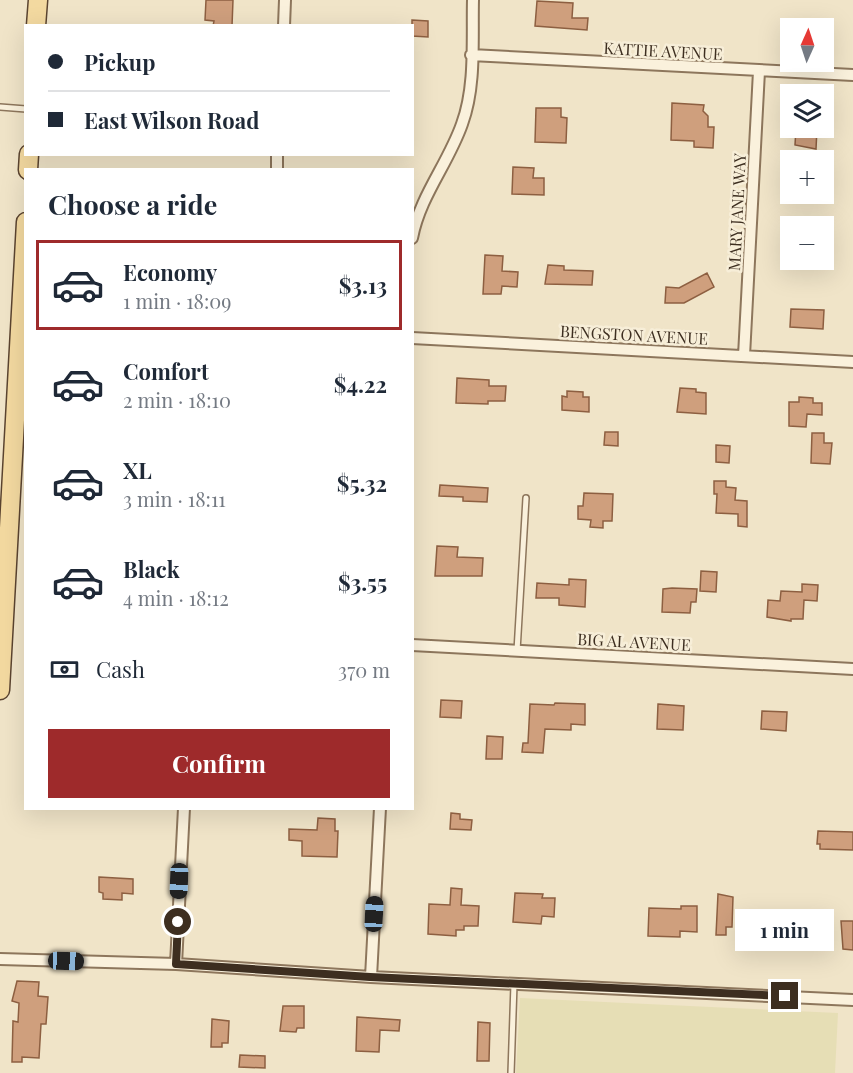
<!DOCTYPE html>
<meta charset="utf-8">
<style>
:root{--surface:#fff;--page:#f2f2f3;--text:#1f2937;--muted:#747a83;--line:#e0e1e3;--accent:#9e2a2b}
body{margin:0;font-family:"Playfair Display",serif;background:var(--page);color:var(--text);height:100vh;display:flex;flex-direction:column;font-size:22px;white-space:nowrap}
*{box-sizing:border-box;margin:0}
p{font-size:20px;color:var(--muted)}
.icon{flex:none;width:33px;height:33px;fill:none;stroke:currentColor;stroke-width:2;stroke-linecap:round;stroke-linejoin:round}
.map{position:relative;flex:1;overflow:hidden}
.panel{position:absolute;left:24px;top:168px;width:390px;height:642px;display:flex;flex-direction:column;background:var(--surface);border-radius:0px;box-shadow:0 6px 24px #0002}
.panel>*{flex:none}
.top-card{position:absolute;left:24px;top:24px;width:390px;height:132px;border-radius:0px;box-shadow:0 6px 24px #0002;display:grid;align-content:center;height:132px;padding:0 24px;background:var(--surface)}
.needle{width:39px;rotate:3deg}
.buttons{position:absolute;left:780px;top:18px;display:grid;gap:12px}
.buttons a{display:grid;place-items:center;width:54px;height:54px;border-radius:0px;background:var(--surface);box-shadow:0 6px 24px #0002;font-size:30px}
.end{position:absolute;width:27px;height:27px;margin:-14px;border:8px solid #3d2e20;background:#fff;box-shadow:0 0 0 3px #fff}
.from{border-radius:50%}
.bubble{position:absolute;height:42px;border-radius:0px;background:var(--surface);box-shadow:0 6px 24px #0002;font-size:20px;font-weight:700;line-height:42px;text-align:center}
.car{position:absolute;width:18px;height:36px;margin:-18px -9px;border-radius:8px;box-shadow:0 0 4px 2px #0007;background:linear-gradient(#222 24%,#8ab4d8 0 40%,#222 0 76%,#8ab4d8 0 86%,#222 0)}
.top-card b{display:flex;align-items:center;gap:21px;height:57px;font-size:22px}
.top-card b+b{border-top:2px solid var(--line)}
.top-card i{width:15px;height:15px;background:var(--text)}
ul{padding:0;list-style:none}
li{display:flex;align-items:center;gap:18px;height:90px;margin:0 12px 9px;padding:0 12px;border:3px solid transparent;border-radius:0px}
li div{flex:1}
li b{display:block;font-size:22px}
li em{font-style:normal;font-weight:700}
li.on{border-color:var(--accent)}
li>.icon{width:54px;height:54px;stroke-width:1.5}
h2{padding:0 24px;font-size:27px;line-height:72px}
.pay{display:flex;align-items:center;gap:15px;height:66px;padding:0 24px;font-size:22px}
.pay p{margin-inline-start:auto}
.button{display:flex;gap:12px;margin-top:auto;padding:12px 24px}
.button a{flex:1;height:69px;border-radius:0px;background:var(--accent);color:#fff;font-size:24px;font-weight:700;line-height:69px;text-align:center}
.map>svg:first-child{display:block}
.farmland{fill:#e6deb5}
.building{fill:#cf9f7d;stroke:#8d5f41;stroke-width:1.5}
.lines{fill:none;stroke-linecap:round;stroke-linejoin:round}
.service-casing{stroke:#8d765c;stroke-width:8}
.minor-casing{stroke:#8d765c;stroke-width:14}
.primary-casing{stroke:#5b4430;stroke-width:21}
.service{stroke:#faf1dc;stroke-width:5}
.minor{stroke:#faf1dc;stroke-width:10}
.primary{stroke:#f3d9a0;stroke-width:18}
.route{stroke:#3d2e20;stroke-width:8}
.labels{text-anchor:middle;stroke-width:5;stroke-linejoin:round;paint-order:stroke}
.street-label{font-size:16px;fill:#3d2e20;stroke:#f7eed8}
</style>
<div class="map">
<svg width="853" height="1073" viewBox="0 0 853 1073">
<rect width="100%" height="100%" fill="#f0e4c8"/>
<path class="farmland" d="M520,998L838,1013L835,1073H516Z"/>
<path class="building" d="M206,0H233L232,26H213L214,21L205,20Z
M537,1L573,3L572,18H588L587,30L535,26Z
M412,20L428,21V37L412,36Z
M672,103L704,105L703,111L708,116V127H714L713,148L694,147V141L671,140Z
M536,108H561V117L567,118L566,143L535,142Z
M796,128H817L816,149L795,145Z
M513,167L534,168L533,178H544V195L512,194Z
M485,255L503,256L502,271L518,272L517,287L502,286L501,294H483Z
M548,265L564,266V270L593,271L592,285L545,284Z
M707,273L714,287L684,303H665L666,287L679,288Z
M791,309L824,310L823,329L790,327Z
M457,378L489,380V386H506L505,401H488V404L456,403Z
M680,388L696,389V392L706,393V414L677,412Z
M567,391L583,392V397H589V412L562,410V396L567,397Z
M799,397L813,398V403H822V415L807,414L806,427L789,426V402H799Z
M605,432H618V446L604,445Z
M812,433H824V443H832L830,464L811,463Z
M716,445L730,446L729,463L716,462Z
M714,481H726V487L736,488L735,500L747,501V527L738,526V514L716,513L717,494H714Z
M440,485L488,488L487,502L463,501V497L439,496Z
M584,493L613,494L612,521H603V528L590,527L591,520L578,519V506H583Z
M437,546L458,547L457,557L483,558L482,576H435Z
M701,571L717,572L716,592L700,591Z
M569,579L586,580L585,607L559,605V598H536L537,583L569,585Z
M802,584L818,585L817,601L804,600L803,619H791V621L767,617L768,600L780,601L781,591L802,592Z
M672,588L697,589L696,602H691L690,613L662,612L663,589Z
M441,700L462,701L461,718L440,717Z
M555,703L585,704V725L571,724V730L545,729L543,753L522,752L523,743H528L530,704L554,705Z
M658,704L684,706L683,730L657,729Z
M762,711L787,712L786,731L761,729Z
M487,736L503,737L502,759H486Z
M451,813L460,814V819L472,820L471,830L450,829Z
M318,818L335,819V831H338L337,857L302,856V841L289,840V829L317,830Z
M818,831L853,832V850L820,849V844H817Z
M99,877L133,879V894L122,893V900L103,899V893L99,892Z
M451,888L462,889L461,905L479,906L478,926H464V930H456V936L428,934L429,904L450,905Z
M515,893L543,894L542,898H555L554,917L542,916L541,924L513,922Z
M718,894L733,897L732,927H726V935H716Z
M681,906H697V932L680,931V937L648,936L649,908L681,909Z
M841,921H853V950L843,949Z
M744,925L769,926V932H779V947L774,946V949L743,948Z
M17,981L39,982L38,996L48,997L46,1024H41L39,1058L22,1057V1062H12L13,1021L18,1022L19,1003L12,1001Z
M283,1006H304V1028H297L296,1032L280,1031Z
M357,1017L400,1020L399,1031L380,1030L379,1052L356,1051Z
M212,1019L229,1021L228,1043H222V1047H211Z
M478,1022L490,1023L489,1061H477Z
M240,1055L265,1056V1068L239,1067Z"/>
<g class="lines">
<g class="service-casing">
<path id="service" d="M0,107L26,109
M517,651L526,498
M511,1073L514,984"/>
</g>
<g class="minor-casing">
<path id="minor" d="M284,26L285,0
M471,55L853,75
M277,170V154
M412,238C420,196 448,164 462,124C476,86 472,40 473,0
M412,338L853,362
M744,356L759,71
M412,645L853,669
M0,959L176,964L371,977L853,1000
M176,964L184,808
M371,977L380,808"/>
</g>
<g class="primary-casing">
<path id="primary" d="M36,26L38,0
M28,170L29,154
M0,690L26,222"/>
</g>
<use href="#service" class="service"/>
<use href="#minor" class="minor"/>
<use href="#primary" class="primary"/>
</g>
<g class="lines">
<path class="route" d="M178,922L176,964L370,977L785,996"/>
</g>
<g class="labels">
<g class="street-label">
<text transform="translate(663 51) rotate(3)" y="6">KATTIE AVENUE</text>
<text transform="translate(737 212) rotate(-87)" y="6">MARY JANE WAY</text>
<text transform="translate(634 335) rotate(3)" y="6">BENGSTON AVENUE</text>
<text transform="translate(634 642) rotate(3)" y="6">BIG AL AVENUE</text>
</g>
</g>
</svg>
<div class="buttons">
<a><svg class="needle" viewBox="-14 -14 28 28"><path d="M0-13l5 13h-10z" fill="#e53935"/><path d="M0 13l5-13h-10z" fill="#747a83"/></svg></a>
<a><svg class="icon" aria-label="layers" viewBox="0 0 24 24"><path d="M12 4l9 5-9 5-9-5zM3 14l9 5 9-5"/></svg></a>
<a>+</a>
<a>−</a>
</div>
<i class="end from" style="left:178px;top:922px"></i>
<i class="end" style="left:785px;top:996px"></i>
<div class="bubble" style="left:735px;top:909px;width:99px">1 min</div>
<i class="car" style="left:179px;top:881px;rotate:182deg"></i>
<i class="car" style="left:374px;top:914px;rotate:3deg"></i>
<i class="car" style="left:66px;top:961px;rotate:92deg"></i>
<div class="top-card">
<b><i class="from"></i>Pickup</b>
<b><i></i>East Wilson Road</b>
</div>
<section class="panel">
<h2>Choose a ride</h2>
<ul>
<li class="on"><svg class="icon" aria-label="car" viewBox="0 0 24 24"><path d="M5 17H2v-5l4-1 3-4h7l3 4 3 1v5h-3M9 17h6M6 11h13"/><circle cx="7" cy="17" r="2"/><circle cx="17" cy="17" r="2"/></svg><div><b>Economy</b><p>1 min · 18:09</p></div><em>$3.13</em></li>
<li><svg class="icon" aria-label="car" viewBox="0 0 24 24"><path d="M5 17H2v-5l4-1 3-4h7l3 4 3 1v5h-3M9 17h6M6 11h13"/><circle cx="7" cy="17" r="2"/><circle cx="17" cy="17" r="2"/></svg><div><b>Comfort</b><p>2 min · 18:10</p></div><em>$4.22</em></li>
<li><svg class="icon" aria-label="car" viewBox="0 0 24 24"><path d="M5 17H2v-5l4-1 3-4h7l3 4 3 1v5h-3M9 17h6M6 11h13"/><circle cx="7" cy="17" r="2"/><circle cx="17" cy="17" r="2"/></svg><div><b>XL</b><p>3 min · 18:11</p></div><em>$5.32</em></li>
<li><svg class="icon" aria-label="car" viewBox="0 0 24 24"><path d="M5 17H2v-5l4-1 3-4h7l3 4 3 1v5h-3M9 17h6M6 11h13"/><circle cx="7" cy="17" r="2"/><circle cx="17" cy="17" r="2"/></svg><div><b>Black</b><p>4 min · 18:12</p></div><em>$3.55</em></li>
</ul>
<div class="pay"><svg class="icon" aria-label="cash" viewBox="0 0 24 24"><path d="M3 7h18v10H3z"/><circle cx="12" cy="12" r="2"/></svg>Cash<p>370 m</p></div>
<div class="button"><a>Confirm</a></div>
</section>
</div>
